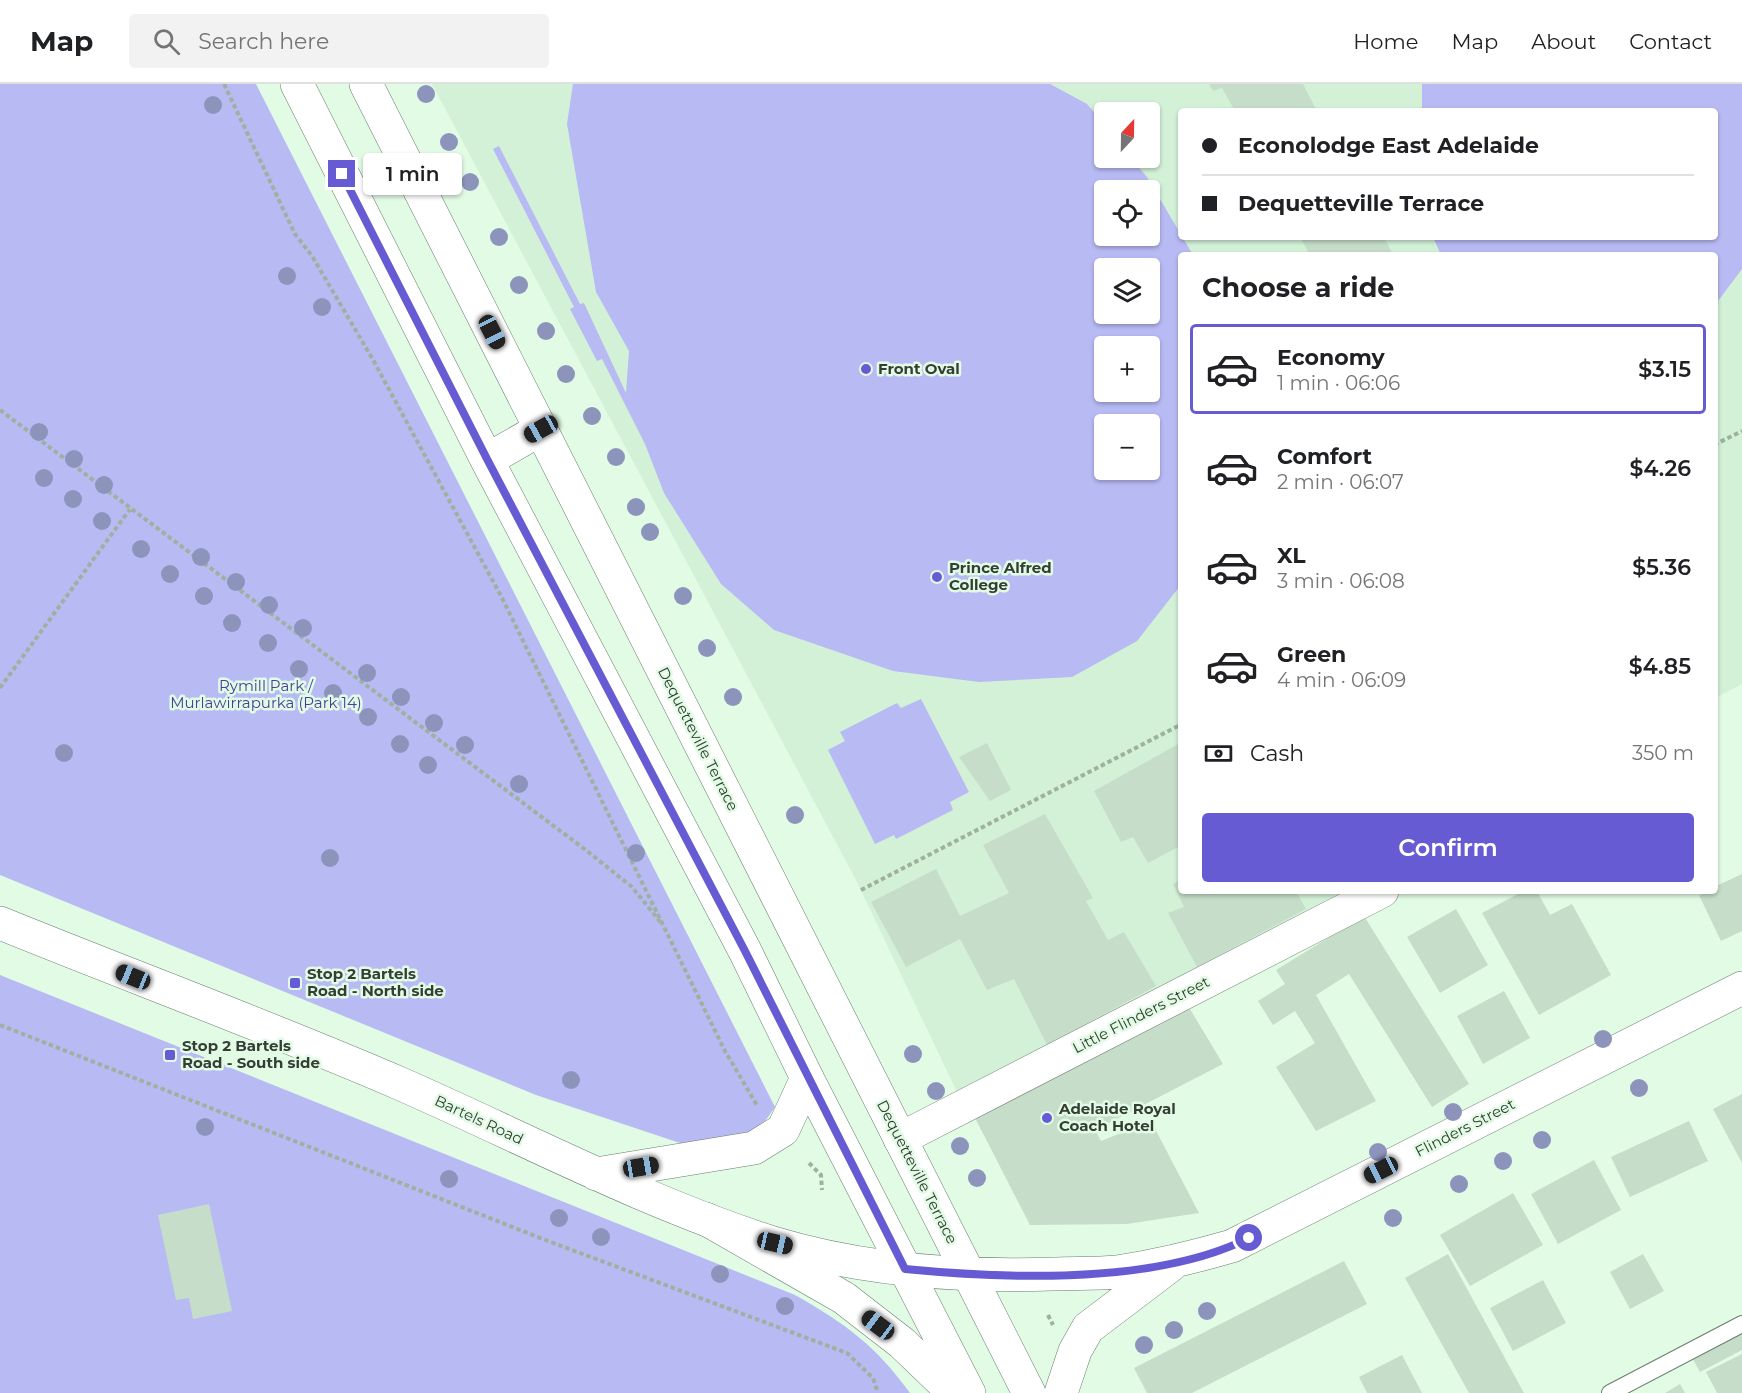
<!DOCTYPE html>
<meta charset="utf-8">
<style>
:root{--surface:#fff;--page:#f2f2f2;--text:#202124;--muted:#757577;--line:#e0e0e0;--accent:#675bd4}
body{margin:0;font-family:Montserrat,sans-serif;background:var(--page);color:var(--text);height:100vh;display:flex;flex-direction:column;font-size:22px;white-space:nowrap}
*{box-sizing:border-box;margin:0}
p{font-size:20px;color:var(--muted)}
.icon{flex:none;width:33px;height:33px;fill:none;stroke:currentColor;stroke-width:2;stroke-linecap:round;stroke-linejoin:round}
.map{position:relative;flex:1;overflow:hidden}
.sheet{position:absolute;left:1178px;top:168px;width:540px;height:642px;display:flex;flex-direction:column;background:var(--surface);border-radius:6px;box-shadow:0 2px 4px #0004}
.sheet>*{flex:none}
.guide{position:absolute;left:1178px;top:24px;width:540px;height:132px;border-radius:6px;box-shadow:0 2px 4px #0004;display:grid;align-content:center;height:132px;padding:0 24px;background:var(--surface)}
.needle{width:39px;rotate:22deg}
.fabs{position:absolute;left:1094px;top:18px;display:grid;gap:12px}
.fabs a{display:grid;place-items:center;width:66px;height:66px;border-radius:6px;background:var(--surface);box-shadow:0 2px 4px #0004;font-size:30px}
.end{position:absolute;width:27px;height:27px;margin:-14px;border:8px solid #675bd4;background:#fff;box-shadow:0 0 0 3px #fff}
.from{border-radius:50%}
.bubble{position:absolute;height:42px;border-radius:6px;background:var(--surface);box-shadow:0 2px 4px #0004;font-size:20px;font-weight:600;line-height:42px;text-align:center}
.car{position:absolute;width:18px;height:36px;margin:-18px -9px;border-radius:8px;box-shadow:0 0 4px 2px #0007;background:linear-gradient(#222 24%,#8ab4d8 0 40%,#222 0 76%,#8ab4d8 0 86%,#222 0)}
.guide b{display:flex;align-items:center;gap:21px;height:57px;font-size:22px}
.guide b+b{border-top:2px solid var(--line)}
.guide i{width:15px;height:15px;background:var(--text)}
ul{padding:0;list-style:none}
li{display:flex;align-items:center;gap:18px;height:90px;margin:0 12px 9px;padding:0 12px;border:3px solid transparent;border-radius:6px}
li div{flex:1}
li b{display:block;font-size:22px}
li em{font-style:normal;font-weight:600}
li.on{border-color:var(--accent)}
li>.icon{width:54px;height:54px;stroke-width:1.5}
h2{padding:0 24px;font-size:27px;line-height:72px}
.pay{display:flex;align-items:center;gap:15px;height:66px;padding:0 24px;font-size:22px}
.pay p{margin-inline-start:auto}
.primary-button{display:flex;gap:12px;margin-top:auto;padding:12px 24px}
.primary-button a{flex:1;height:69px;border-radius:6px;background:var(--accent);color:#fff;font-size:24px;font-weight:600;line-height:69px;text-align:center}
header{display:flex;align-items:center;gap:36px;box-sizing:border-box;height:84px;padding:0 30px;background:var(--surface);border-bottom:2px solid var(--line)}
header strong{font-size:28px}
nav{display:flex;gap:33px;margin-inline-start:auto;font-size:21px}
.search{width:420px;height:54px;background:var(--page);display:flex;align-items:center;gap:15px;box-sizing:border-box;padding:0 21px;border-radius:6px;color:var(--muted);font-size:22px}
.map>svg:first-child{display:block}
.built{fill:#d2f1d7;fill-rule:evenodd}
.green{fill:#b8baf4;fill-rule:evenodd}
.building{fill:#c6dec9}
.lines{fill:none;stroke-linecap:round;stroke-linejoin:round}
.service-casing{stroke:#687e6c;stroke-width:18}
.minor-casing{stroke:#687e6c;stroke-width:34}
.secondary-casing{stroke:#687e6c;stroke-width:34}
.trunk-casing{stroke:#687e6c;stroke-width:34}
.path{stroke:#9eb1a0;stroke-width:4;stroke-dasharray:4.5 3;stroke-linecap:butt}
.service{stroke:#fff;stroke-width:16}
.minor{stroke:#fff;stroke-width:33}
.secondary{stroke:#fff;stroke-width:33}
.trunk{stroke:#fff;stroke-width:33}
.tree{fill:#8d94bc}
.route{stroke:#675bd4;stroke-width:8}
.poi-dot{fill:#675bd4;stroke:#e2fbe5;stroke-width:2}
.labels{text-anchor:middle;stroke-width:5;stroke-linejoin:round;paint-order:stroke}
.poi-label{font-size:15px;font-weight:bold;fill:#343e35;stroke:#e2fbe5;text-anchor:start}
.park-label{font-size:15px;fill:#483f9a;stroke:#e2fbe5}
.street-label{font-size:15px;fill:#343e35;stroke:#e2fbe5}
</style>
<header>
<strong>Map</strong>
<div class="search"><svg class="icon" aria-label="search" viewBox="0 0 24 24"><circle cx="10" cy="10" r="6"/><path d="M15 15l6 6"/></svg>Search here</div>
<nav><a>Home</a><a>Map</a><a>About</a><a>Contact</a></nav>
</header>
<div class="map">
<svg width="1742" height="1309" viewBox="0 0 1742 1309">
<rect width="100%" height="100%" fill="#e2fbe5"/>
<path class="built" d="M432,0H1742V600L1715,614L1714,171H1180V807H1344L957,1008L856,796ZM1180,27H1714V153H1180ZM1104,28H1149V74H1104ZM1104,106H1149V152H1104ZM1104,184H1149V230H1104ZM1104,262H1149V308H1104ZM1104,340H1149V386H1104Z"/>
<path class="green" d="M0,0H256L775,1023L756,1050L689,1062L536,1011L0,791Z
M573,0H1050L1087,20L1104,40V74H1131L1147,93L1193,171H1180V502L1137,557L1072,593L979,598L893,587L774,546L721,500L664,409L645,360L602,275L597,277L570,225L574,223L493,65L499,62L580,220L584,219L626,309L629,267L596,208L567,40ZM1104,106H1149V152H1104ZM1104,184H1149V230H1104ZM1104,262H1149V308H1104ZM1104,340H1149V386H1104Z
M1422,0H1742V185L1715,221L1714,171H1441L1433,153H1714V27H1422Z
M921,615L969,708L950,718L953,726L896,755L894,751L875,760L828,666L845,657L840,648L897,619L901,624Z
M0,891L795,1211C846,1240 875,1261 910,1309H0Z"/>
<path class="building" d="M1209,0H1303L1317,27H1235L1222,4L1213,7Z
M1300,153H1384L1393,171H1310Z
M987,659L1011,706L990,717L959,673Z
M1180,659V762L1148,779L1133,753L1121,758L1094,707Z
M1045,730L1093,814L1086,817L1108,856L1124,848L1156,902L1047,961L1014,895L987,906L960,855L906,883L871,818L936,785L960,832L1009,809L983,761Z
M1742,790V847L1721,857L1699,811L1714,807V803Z
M1180,796V807H1296L1306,825L1197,883L1168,829L1184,823L1173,800Z
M1518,807H1537L1550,831L1572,820L1611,891L1539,931L1482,829L1520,809Z
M1456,825L1488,881L1440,909L1407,853Z
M1364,832L1469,1000L1432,1023L1349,890L1316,911L1376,1017L1316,1047L1276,983L1315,959L1295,927L1273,941L1258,917L1285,900L1276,886Z
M1504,907L1530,954L1483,980L1457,932Z
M1187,920L1223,980L1095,1046L1101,1057L1151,1037L1199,1129L1127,1140L1030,1141L973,1030Z
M1742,1010V1079L1713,1025Z
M1689,1037L1708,1077L1630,1113L1611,1073Z
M1594,1076L1621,1126L1558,1160L1531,1110Z
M1513,1109L1543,1161L1470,1202L1440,1151Z
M209,1120L232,1227L193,1235L189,1214L176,1216L158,1131Z
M1448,1170L1524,1309H1469L1405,1194Z
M1643,1170L1664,1207L1630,1225L1610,1188Z
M1344,1177L1367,1220L1192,1309H1147L1134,1284Z
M1543,1196L1566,1239L1513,1267L1490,1224Z
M1742,1242V1266L1700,1288L1690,1270Z
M1742,1270V1309H1717L1706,1288Z
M1402,1271L1422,1309H1367L1359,1293Z
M1680,1300L1685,1309H1665Z"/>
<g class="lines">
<g class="service-casing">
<path id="service" d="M1610,1309L1742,1240"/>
</g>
<g class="minor-casing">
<path id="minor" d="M900,1055L1382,807"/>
</g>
<g class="secondary-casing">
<path id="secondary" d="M0,839C133,893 269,943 401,1000C524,1054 644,1118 773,1159C862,1186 959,1193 1052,1190C1073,1189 1096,1190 1117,1188C1156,1182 1194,1173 1232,1162L1742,904
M596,1090L754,1064L783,1046L807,994
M1061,1309L1075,1267L1088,1244L1171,1181"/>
</g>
<g class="trunk-casing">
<path id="trunk" d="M297,0L487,376L745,867L807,994L969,1309
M366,0L1029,1309
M487,376L541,345
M706,1135L844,1214L902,1259L954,1309"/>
</g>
<path class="path" d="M224,0L295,150L312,172L372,274L501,512L725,967L758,1023
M0,326L587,767L632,803L662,840
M1714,361L1742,347
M0,604L130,425
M861,806L1180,641
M0,941L548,1157L847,1269L873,1294L878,1309
M809,1079L821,1091L822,1106
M1048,1231L1053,1241"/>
<use href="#service" class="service"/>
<use href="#minor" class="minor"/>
<use href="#secondary" class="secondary"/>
<use href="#trunk" class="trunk"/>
</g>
<g class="tree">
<circle cx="426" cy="10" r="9"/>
<circle cx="213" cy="21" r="9"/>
<circle cx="449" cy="58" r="9"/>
<circle cx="470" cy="98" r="9"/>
<circle cx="499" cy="153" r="9"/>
<circle cx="287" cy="192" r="9"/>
<circle cx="519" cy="201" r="9"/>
<circle cx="322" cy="223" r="9"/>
<circle cx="546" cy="247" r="9"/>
<circle cx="566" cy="290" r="9"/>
<circle cx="592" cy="332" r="9"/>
<circle cx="39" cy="348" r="9"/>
<circle cx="616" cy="373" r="9"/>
<circle cx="74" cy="375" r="9"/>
<circle cx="44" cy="394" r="9"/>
<circle cx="104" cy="401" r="9"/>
<circle cx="73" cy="415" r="9"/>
<circle cx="636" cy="423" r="9"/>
<circle cx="102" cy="437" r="9"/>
<circle cx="650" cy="448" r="9"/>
<circle cx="141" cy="465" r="9"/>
<circle cx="201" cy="473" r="9"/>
<circle cx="170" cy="490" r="9"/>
<circle cx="236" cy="498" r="9"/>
<circle cx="204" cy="512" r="9"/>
<circle cx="683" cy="512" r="9"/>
<circle cx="269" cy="521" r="9"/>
<circle cx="232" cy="539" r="9"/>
<circle cx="303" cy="544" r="9"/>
<circle cx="268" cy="559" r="9"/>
<circle cx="707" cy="564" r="9"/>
<circle cx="299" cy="585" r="9"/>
<circle cx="367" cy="589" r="9"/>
<circle cx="333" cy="609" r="9"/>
<circle cx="401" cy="613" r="9"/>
<circle cx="733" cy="613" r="9"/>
<circle cx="368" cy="633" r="9"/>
<circle cx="434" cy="639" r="9"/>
<circle cx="400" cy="660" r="9"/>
<circle cx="465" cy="661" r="9"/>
<circle cx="64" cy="669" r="9"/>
<circle cx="428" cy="681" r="9"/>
<circle cx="519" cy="700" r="9"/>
<circle cx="795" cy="731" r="9"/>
<circle cx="636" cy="769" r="9"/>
<circle cx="330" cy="774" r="9"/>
<circle cx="1603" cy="955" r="9"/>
<circle cx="913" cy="970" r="9"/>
<circle cx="571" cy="996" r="9"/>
<circle cx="1639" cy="1004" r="9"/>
<circle cx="936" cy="1007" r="9"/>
<circle cx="1453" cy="1028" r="9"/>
<circle cx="205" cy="1043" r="9"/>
<circle cx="1542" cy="1056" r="9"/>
<circle cx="960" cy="1062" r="9"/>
<circle cx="1378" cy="1068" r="9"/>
<circle cx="1503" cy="1077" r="9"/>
<circle cx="977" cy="1094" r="9"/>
<circle cx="449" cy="1095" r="9"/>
<circle cx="1459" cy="1100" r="9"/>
<circle cx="559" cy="1134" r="9"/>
<circle cx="1393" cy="1134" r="9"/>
<circle cx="601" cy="1153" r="9"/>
<circle cx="720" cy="1190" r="9"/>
<circle cx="785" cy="1222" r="9"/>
<circle cx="1207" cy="1227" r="9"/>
<circle cx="1174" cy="1246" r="9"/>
<circle cx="1144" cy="1261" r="9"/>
</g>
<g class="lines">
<path class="route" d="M342,90L487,375L745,867L905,1185C1008,1195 1155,1201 1249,1154"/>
</g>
<g class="poi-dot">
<circle cx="866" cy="285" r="6"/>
<circle cx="937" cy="493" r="6"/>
<rect x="289" y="893" width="12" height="12" rx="3"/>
<rect x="164" y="965" width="12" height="12" rx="3"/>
<circle cx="1047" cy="1034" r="6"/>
</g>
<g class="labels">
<g class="poi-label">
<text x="878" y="290">Front Oval</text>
<text x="949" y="489">Prince Alfred<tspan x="949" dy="17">College</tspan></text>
<text x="307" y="895">Stop 2 Bartels<tspan x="307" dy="17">Road - North side</tspan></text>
<text x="182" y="967">Stop 2 Bartels<tspan x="182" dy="17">Road - South side</tspan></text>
<text x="1059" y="1030">Adelaide Royal<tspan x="1059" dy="17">Coach Hotel</tspan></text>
</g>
<g class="park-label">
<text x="266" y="607">Rymill Park /<tspan x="266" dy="17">Murlawirrapurka (Park 14)</tspan></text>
</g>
<g class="street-label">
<text transform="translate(698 655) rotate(63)" y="5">Dequetteville Terrace</text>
<text transform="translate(1141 931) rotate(-27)" y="5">Little Flinders Street</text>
<text transform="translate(479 1036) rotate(25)" y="5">Bartels Road</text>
<text transform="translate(1465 1044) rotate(-27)" y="5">Flinders Street</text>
<text transform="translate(917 1088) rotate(63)" y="5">Dequetteville Terrace</text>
</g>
</g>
</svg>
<div class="fabs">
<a><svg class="needle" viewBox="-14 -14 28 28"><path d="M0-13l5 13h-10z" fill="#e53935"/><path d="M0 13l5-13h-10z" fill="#757577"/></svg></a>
<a><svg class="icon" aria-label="locate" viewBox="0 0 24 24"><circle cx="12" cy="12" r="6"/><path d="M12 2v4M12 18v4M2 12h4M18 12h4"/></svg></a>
<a><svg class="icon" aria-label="layers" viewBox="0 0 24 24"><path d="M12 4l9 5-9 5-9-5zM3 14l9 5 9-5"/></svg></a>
<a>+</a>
<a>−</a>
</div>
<i class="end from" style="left:1249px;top:1154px"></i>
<i class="end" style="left:342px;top:90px"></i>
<div class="bubble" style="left:363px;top:69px;width:99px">1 min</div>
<i class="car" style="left:492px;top:248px;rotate:153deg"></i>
<i class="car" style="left:541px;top:345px;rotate:241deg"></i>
<i class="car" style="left:133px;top:893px;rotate:292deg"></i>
<i class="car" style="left:641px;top:1083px;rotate:81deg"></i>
<i class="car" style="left:1381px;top:1086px;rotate:243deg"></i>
<i class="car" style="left:775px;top:1159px;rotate:103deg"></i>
<i class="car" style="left:878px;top:1241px;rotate:307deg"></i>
<div class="guide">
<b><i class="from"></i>Econolodge East Adelaide</b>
<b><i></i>Dequetteville Terrace</b>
</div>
<section class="sheet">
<h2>Choose a ride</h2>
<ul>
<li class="on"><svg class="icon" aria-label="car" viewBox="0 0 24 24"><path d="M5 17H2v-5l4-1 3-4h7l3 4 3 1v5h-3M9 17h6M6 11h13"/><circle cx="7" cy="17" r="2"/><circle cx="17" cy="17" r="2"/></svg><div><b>Economy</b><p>1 min · 06:06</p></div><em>$3.15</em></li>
<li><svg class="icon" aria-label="car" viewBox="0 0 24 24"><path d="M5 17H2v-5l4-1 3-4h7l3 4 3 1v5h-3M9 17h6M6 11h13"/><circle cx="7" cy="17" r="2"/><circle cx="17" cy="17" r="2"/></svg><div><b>Comfort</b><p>2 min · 06:07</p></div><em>$4.26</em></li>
<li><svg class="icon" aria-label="car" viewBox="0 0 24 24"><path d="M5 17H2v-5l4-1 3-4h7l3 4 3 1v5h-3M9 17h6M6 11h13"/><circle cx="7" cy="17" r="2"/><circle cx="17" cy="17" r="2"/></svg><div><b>XL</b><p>3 min · 06:08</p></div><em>$5.36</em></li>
<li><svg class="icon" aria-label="car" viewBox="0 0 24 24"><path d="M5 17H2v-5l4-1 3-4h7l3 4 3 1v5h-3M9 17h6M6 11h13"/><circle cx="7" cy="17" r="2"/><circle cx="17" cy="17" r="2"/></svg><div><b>Green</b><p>4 min · 06:09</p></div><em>$4.85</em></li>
</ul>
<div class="pay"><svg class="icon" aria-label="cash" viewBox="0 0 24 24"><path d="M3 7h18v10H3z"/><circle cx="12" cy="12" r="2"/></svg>Cash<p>350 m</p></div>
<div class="primary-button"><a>Confirm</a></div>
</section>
</div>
